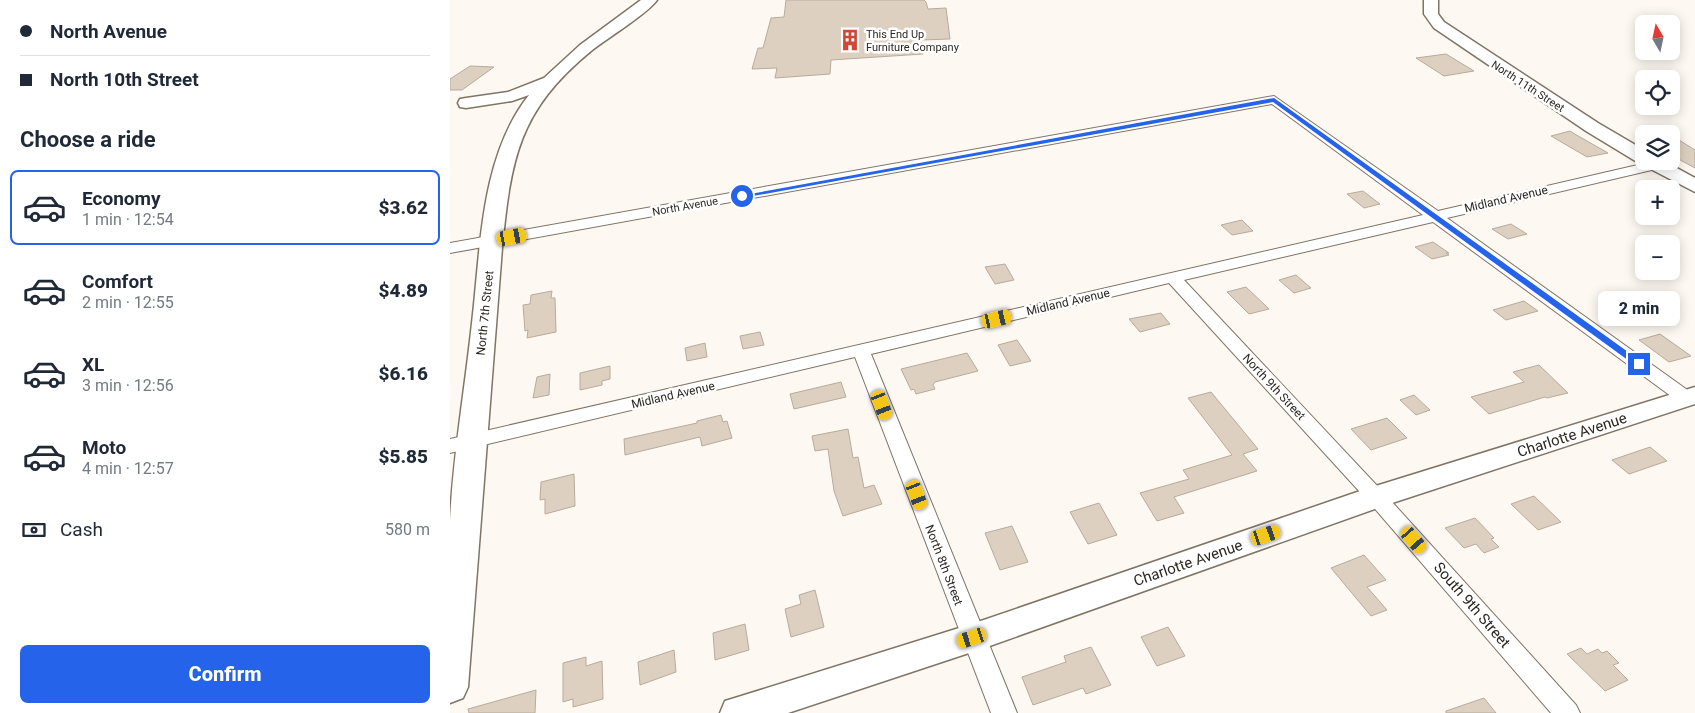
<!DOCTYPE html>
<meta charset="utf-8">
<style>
:root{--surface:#fff;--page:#f6f6f7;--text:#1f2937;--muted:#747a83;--line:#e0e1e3;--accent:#2563eb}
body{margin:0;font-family:Roboto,sans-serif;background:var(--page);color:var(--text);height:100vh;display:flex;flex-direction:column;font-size:19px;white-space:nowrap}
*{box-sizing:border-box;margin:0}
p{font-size:16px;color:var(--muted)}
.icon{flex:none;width:28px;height:28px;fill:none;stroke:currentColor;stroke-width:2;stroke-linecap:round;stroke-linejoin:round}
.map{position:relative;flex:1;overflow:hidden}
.side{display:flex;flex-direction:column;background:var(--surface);width:450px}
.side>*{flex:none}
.banner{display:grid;align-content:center;height:110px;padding:0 20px;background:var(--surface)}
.needle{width:32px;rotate:351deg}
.fabs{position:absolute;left:1185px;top:15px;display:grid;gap:10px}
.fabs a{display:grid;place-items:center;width:45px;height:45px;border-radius:8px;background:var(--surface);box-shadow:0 2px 12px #0003;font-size:25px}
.end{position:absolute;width:22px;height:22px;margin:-11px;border:6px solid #2563eb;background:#fff;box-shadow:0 0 0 2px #fff}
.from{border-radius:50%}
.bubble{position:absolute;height:35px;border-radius:8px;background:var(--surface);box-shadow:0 2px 12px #0003;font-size:16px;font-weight:800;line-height:35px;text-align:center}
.car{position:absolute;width:15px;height:30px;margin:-15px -8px;border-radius:6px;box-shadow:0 0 4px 1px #0007;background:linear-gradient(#f5c518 24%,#345 0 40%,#f5c518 0 76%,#345 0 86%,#f5c518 0)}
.banner b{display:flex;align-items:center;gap:18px;height:48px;font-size:19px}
.banner b+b{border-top:1px solid var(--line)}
.banner i{width:12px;height:12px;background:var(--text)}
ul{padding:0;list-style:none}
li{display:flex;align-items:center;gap:15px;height:75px;margin:0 10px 8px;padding:0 10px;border:2px solid transparent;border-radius:8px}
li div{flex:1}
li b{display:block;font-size:19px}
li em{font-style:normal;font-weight:800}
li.active{border-color:var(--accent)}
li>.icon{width:45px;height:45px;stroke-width:1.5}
h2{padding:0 20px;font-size:22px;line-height:60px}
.pay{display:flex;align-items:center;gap:12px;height:55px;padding:0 20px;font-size:19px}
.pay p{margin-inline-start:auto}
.button{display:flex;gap:10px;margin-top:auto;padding:10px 20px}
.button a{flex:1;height:58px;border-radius:8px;background:var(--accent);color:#fff;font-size:20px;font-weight:800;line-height:58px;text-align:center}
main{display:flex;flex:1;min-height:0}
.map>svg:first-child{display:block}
.building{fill:#ddd0c0;stroke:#b8ab9b}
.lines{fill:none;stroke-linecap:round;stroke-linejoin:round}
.street-casing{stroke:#807465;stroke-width:2}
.secondary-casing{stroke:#807465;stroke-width:3}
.street{fill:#fff;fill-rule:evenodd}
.secondary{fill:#fff;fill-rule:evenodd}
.route{fill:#2563eb}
.labels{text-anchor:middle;stroke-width:5;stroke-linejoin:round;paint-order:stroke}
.far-poi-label{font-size:11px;fill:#2c2721;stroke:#fff;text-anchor:start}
.far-street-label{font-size:11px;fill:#2c2721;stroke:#fff}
.street-label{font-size:12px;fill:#2c2721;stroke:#fff}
.near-street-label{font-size:15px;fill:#2c2721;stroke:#fff}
</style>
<main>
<section class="side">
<div class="banner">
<b><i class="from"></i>North Avenue</b>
<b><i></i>North 10th Street</b>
</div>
<h2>Choose a ride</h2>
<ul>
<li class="active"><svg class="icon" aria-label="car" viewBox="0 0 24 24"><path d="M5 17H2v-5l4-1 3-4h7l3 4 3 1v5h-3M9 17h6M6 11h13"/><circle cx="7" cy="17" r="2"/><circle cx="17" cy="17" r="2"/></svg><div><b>Economy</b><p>1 min · 12:54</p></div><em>$3.62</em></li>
<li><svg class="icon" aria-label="car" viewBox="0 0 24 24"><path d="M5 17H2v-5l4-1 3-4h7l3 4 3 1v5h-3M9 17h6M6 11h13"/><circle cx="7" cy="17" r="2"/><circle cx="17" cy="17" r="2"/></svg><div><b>Comfort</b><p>2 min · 12:55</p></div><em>$4.89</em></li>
<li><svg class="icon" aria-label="car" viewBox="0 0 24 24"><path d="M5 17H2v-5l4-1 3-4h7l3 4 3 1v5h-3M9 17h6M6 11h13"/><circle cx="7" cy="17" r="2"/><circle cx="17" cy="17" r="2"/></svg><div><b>XL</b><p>3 min · 12:56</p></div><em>$6.16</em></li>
<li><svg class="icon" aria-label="car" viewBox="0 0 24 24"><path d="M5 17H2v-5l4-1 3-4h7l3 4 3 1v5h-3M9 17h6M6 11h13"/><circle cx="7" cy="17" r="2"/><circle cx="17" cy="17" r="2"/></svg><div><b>Moto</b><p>4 min · 12:57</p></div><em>$5.85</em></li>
</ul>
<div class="pay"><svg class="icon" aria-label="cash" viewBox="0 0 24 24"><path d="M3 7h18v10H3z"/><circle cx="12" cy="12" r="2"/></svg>Cash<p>580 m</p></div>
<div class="button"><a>Confirm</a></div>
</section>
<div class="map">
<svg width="1245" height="713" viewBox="0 0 1245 713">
<rect width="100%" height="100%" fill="#fef8f2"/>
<path class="building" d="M336,0H474L476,2L478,9L496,8L500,39L471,40L473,54L381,60L380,74L325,78L327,68L302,69L308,48H313L321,18L334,17Z
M996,54L1024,71L994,76L966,58Z
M20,66L44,67L12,90H0V79Z
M1120,131L1123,133L1158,153L1137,157L1101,136Z
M1229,140L1245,150V168L1221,155V141Z
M913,191L930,204L914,208L897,194Z
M792,220L803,231L782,235L771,225Z
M1061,224L1077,234L1058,239L1042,229Z
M983,242L999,253H996L999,255L982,259L965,247Z
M555,264L564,280L545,284L535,267Z
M846,275L861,288L844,293L829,280Z
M796,287L819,309L799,314L777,292Z
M102,291L101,298H105L106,332L77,338L78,330L75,331L73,305L80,304L81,295Z
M1074,301L1088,311L1056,320L1043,310Z
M711,313L720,324L690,332L679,319Z
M310,332L314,345L293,349L290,336Z
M1210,334L1241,356L1219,362L1189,340Z
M567,340L581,361L560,366L548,345Z
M255,343L257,357L237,361L235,348Z
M517,353L528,371L485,382L483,385L485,389L466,394L464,389L461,390L451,369Z
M1089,365L1118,393L1097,398L1095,397L1039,414L1021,397L1074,382L1063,372Z
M160,366V379L152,381V385L130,390V373Z
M100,374L99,395L83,398L87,377Z
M391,382L396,397L344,409L340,394Z
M761,392L808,449L793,454L807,471L724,497L734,513L707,521L690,493L739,479L733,470L782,455L738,398Z
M964,395L980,410L966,415L950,400Z
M271,415L273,422L277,421L282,438L252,446L250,437L175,455L174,439L247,423V421Z
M937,418L957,438L921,450L901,429Z
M398,429L403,458L408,457L414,488L424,485L432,504L393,516L384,491L378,449L365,451L362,436Z
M1200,447L1217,461L1179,474L1162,460Z
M124,474L125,506L95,514V499L90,500L91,482Z
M1084,496L1111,522L1088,530L1061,504Z
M649,503L667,535L638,544L620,512Z
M1025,518L1044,538L1041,539L1049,547L1034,553L1026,544L1014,548L995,528Z
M562,526L578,562L550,570L535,533Z
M914,555L936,580L917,587L937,610L921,616L881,568Z
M365,590L374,627L341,637L335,609L351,604L349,595Z
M295,624L299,650L265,660L263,633Z
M718,627L735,656L707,666L691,637Z
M641,647L661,685L636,694L633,688L583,705L572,677L616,662L614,656Z
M1131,648L1137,654L1148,649L1152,653L1157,651L1169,663L1163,665L1178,680L1155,691L1117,654Z
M224,650L226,672L190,685L188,662Z
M136,657V666L152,661L153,699L123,707V699L113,702V663Z
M86,690L85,713H19L18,709Z
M1034,698L1046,713H996V711Z"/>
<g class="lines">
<g class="street-casing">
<path id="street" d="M824,96L988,211L1205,161L1213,165L1206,169L997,218L1243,394L1245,398L1243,402L1236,404L1229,402L983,222L734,280L933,492L1126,705L1130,713H1101L919,502L719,283L421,354L567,713H541L405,357L0,453V439L973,215L822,104L0,253V243Z"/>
</g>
<g class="secondary-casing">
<path id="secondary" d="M191,0H207C196,15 157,38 141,51C68,111 61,159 52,248L18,687L13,698L0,703C0,643 0,582 0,521C3,455 15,389 22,323C31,248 30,157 79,95L62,101L16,108L10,107L8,103L10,99L16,98L58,92L94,78L130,45Z
M974,0H988V14L994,22L1148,123L1194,150V161H1214L1245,178V192L1187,162L1136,131L984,28L974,14Z
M1245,387V404L936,505L534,648L338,713H270L275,701L288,697L522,624L916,489Z"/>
</g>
<use href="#street" class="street"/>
<use href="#secondary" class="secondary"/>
</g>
<path class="route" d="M824,98L1192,362V366H1186L823,102L292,198L289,196Z"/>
<defs>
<g id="building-bare" transform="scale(1.725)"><path d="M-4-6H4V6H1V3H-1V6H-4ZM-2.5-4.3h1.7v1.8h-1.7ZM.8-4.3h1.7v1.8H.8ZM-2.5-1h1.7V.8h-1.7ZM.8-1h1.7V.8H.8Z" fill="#d24635" stroke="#fff" stroke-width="2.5" paint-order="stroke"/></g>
</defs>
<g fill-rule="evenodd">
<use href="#building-bare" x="400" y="40"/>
</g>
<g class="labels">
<g class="far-poi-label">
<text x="416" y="38">This End Up<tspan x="416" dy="13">Furniture Company</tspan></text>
</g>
<g class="far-street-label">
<text transform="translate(1078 86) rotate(33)" y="4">North 11th Street</text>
<text transform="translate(235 206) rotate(-10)" y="4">North Avenue</text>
</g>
<g class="street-label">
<text transform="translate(1056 199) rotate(-13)" y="4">Midland Avenue</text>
<text transform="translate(618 302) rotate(-13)" y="4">Midland Avenue</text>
<text transform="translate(35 313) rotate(-84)" y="4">North 7th Street</text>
<text transform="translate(824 387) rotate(47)" y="4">North 9th Street</text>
<text transform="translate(223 395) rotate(-13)" y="4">Midland Avenue</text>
<text transform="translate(494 565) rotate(69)" y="4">North 8th Street</text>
</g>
<g class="near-street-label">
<text transform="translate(1122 435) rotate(-18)" y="5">Charlotte Avenue</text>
<text transform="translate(738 563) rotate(-19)" y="5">Charlotte Avenue</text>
<text transform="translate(1022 605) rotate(49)" y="5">South 9th Street</text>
</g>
</g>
</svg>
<div class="fabs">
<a><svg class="needle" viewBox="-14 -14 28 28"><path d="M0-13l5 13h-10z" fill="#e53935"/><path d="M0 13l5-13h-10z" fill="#747a83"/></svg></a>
<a><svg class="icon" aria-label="locate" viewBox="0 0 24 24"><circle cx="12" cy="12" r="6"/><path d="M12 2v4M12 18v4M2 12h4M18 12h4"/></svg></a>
<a><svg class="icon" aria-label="layers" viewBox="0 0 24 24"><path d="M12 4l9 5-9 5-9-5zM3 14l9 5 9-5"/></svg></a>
<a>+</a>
<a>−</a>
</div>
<i class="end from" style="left:292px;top:196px"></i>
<i class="end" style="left:1189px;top:364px"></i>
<div class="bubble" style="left:1148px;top:291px;width:82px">2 min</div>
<i class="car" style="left:62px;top:237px;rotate:80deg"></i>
<i class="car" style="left:547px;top:319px;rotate:77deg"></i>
<i class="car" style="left:432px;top:405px;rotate:159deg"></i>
<i class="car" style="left:467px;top:495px;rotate:159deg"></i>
<i class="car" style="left:816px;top:535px;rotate:71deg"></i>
<i class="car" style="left:964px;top:540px;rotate:139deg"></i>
<i class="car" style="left:522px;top:638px;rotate:252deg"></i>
</div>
</main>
